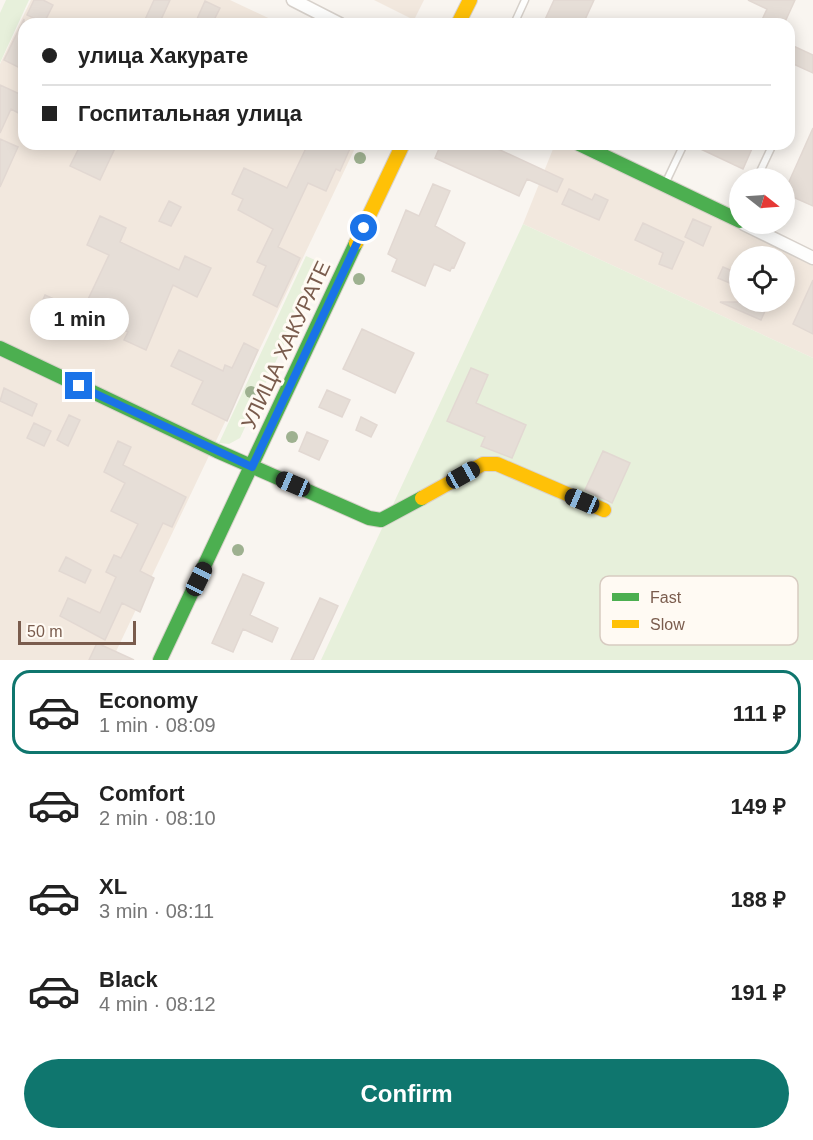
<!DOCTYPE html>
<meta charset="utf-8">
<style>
:root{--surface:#fff;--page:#f2f2f2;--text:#222;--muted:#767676;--line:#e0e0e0;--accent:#0f766e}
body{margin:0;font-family:Helvetica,sans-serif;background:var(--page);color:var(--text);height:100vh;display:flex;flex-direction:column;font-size:22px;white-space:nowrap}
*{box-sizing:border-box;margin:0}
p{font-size:20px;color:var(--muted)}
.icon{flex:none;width:33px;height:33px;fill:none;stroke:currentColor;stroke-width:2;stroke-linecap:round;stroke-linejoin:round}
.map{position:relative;height:660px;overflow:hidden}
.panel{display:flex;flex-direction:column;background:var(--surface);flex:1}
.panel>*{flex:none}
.guide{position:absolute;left:18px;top:18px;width:777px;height:132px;border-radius:18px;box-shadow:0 3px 15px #0003;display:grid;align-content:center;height:132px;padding:0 24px;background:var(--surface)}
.needle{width:39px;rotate:107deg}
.fabs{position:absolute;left:729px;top:168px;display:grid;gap:12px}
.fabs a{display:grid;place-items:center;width:66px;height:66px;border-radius:50%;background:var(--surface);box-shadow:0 3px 15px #0003;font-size:30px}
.scale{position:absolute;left:18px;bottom:15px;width:118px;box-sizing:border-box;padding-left:6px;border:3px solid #7a5c4d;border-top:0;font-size:16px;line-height:21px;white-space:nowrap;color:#7a5c4d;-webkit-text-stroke:4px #fffaf3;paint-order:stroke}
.end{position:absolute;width:27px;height:27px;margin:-14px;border:8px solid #1a73e8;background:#fff;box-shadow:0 0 0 3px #fff}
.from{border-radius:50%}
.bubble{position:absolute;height:42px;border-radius:21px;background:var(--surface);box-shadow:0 3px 15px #0003;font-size:20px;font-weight:800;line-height:42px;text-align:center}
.car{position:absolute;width:18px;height:36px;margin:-18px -9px;border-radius:8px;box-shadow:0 0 4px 2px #0007;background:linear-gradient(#222 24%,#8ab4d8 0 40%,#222 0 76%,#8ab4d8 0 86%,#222 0)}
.guide b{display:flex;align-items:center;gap:21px;height:57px;font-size:22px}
.guide b+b{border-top:2px solid var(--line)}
.guide i{width:15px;height:15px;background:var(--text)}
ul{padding:10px 0 0;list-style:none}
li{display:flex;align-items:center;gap:18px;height:84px;margin:0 12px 9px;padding:0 12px;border:3px solid transparent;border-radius:18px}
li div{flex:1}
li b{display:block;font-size:22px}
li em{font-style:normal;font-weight:800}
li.selected{border-color:var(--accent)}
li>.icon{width:54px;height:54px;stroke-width:1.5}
.button{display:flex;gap:12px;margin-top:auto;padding:12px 24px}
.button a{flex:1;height:69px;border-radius:36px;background:var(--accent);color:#fff;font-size:24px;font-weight:800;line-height:69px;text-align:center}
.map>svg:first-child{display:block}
.residential{fill:#f2e8de;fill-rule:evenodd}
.green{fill:#e7f0db}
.building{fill:#e6ded7;stroke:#e2d8d2;stroke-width:1.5}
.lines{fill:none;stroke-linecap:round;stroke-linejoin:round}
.lane-casing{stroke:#d7d1cb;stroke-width:9}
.street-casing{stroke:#d7d1cb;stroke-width:15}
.fast-casing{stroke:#d9d2cb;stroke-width:16}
.slow-casing{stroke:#d9d2cb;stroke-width:16}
.lane{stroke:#fefefd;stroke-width:6}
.street{stroke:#fefefd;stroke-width:12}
.fast{stroke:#4caf50;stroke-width:14}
.slow{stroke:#ffc107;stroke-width:14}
.tree{fill:#9eb190}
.route{stroke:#1a73e8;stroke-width:8}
.labels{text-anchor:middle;stroke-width:6;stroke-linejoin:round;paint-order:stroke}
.street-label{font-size:21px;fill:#7a5c4d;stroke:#fffaf3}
.key{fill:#fffaf3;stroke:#d7cbc1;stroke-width:1.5}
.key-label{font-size:16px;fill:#7a5c4d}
</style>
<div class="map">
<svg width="813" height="660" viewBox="0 0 813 660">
<rect width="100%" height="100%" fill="#f9f5f0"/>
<path class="residential" d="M31,0H230L281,24H24V144H357L112,660H0V64Z
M374,0H424L414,20Z
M555,144H579L813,258V358L523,224ZM740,256H784V302H740Z"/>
<path class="green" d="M6,0H29L0,63V13Z
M523,224L813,358V660H321Z
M306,256L322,263L240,438L229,444L219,443Z"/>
<path class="building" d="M34,0H43L53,5L44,23L27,15Z
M154,0H170L159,24H143Z
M554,0H594L583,24H543Z
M748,0H795L784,24H760L767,9Z
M205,1L220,8L212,24L197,19Z
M24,19V70L4,60Z
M789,44L813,55V73L789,62Z
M0,85L24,96V116L11,109L0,133Z
M813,128V206L784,193Z
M0,139L18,147L0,187Z
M81,144H117L100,180L70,166Z
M308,144H352L340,171L336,169L326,191L308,183L285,232L278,247L300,258L277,307L253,295L266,266L257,262L273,229L238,210L243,199L232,194L244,168L287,188Z
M441,144H487L563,179L557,192L527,179L519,196L435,158Z
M690,144H754L743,169Z
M433,184L450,191L435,226L465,243L454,268L452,267L450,271L434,264L425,286L392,271L397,259L388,254L406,210L419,216Z
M569,189L592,200L595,194L608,200L599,220L562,204Z
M169,201L181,207L171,226L159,221Z
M100,216L126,228L120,242L179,270L185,256L211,268L197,297L173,285L146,350L124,340L128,332L83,310L109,255L87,245Z
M693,219L711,227L703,246L685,237Z
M643,223L684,242L672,269L659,264L663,253L635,240Z
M723,267L737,273L732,284L718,278Z
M813,280V334L793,324Z
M45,295L58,301L56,306L79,318L71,334L35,318Z
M720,302H769L761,320Z
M362,329L414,353L395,393L343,369Z
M244,343L258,350L227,421L192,404L203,381L171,366L179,350L223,371L225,365L232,368Z
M471,368L488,375L476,403L526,425L512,458L481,446L485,437L447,421Z
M4,388L37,404L32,416L0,401Z
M327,390L350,400L342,417L319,407Z
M69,415L80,420L68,446L57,440Z
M361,417L377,425L371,437L356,430Z
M34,423L51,431L44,446L27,438Z
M307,432L328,441L319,460L299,451Z
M118,441L131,447L123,465L186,497L172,527L163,523L140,571L154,578L140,612L122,603L105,640L60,616L68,598L100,613L116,577L106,572L114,555L121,558L138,524L111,511L125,483L104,472Z
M603,451L630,463L612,503L585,490Z
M66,557L91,570L85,583L59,571Z
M243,574L264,583L250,615L278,628L272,642L243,629L233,652L212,643Z
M320,598L338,606L313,660H291Z
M97,643L134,660H89Z"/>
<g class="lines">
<g class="lane-casing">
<path id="lane" d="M514,24L525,0
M757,178L773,144
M665,184L684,144"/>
</g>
<g class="street-casing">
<path id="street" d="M293,0L340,24
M744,224L813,258"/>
</g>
<g class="fast-casing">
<path id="fast" d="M579,144L740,221
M0,348L217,451L369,518L381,520L422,498
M160,660L356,243"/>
</g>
<g class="slow-casing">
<path id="slow" d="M458,24L470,0
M356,243L403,144
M422,498L483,464H497L604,510"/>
</g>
<use href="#lane" class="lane"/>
<use href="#street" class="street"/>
<use href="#fast" class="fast"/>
<use href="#slow" class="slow"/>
</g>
<g class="tree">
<circle cx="360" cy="158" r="6"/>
<circle cx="359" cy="279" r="6"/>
<circle cx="251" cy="392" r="6"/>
<circle cx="292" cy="437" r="6"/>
<circle cx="238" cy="550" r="6"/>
</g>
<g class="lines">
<path class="route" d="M79,386L252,467L364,228"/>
</g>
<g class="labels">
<g class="street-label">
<text transform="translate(286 345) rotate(-65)" y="7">УЛИЦА ХАКУРАТЕ</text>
</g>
</g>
<rect x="600" y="576" width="198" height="69" rx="9" class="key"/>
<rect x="612" y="593" width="27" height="8" fill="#4caf50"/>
<rect x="612" y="620" width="27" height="8" fill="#ffc107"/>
<g class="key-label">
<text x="650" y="603">Fast</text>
<text x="650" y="630">Slow</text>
</g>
</svg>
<div class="fabs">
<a><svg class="needle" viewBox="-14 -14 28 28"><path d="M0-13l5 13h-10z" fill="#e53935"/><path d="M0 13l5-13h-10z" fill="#767676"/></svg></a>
<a><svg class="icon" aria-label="locate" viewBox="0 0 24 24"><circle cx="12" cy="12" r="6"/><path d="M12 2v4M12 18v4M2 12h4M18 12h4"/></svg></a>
</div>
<div class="scale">50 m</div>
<i class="end from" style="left:364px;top:228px"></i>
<i class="end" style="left:79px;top:386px"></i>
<div class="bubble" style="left:30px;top:298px;width:99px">1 min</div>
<i class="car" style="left:463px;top:475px;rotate:61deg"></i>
<i class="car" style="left:293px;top:484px;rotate:293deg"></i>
<i class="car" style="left:582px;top:501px;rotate:293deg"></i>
<i class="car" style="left:199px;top:579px;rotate:26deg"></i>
<div class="guide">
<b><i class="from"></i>улица Хакурате</b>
<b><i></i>Госпитальная улица</b>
</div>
</div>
<section class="panel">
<ul>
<li class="selected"><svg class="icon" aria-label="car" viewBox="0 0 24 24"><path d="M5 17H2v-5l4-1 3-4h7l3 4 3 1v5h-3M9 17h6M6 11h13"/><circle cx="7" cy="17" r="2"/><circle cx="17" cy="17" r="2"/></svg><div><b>Economy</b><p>1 min · 08:09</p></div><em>111 ₽</em></li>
<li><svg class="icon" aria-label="car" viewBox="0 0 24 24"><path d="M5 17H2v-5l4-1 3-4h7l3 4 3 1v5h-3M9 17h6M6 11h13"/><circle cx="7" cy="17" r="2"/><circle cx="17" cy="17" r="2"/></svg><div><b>Comfort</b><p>2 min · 08:10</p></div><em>149 ₽</em></li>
<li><svg class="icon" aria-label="car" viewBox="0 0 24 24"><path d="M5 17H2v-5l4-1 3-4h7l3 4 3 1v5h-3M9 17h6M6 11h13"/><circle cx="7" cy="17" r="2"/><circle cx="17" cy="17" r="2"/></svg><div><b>XL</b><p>3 min · 08:11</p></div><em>188 ₽</em></li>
<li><svg class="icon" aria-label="car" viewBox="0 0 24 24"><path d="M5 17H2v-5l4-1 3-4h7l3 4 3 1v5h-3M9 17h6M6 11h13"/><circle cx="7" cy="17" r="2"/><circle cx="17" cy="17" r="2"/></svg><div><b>Black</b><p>4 min · 08:12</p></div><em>191 ₽</em></li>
</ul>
<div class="button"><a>Confirm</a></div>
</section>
